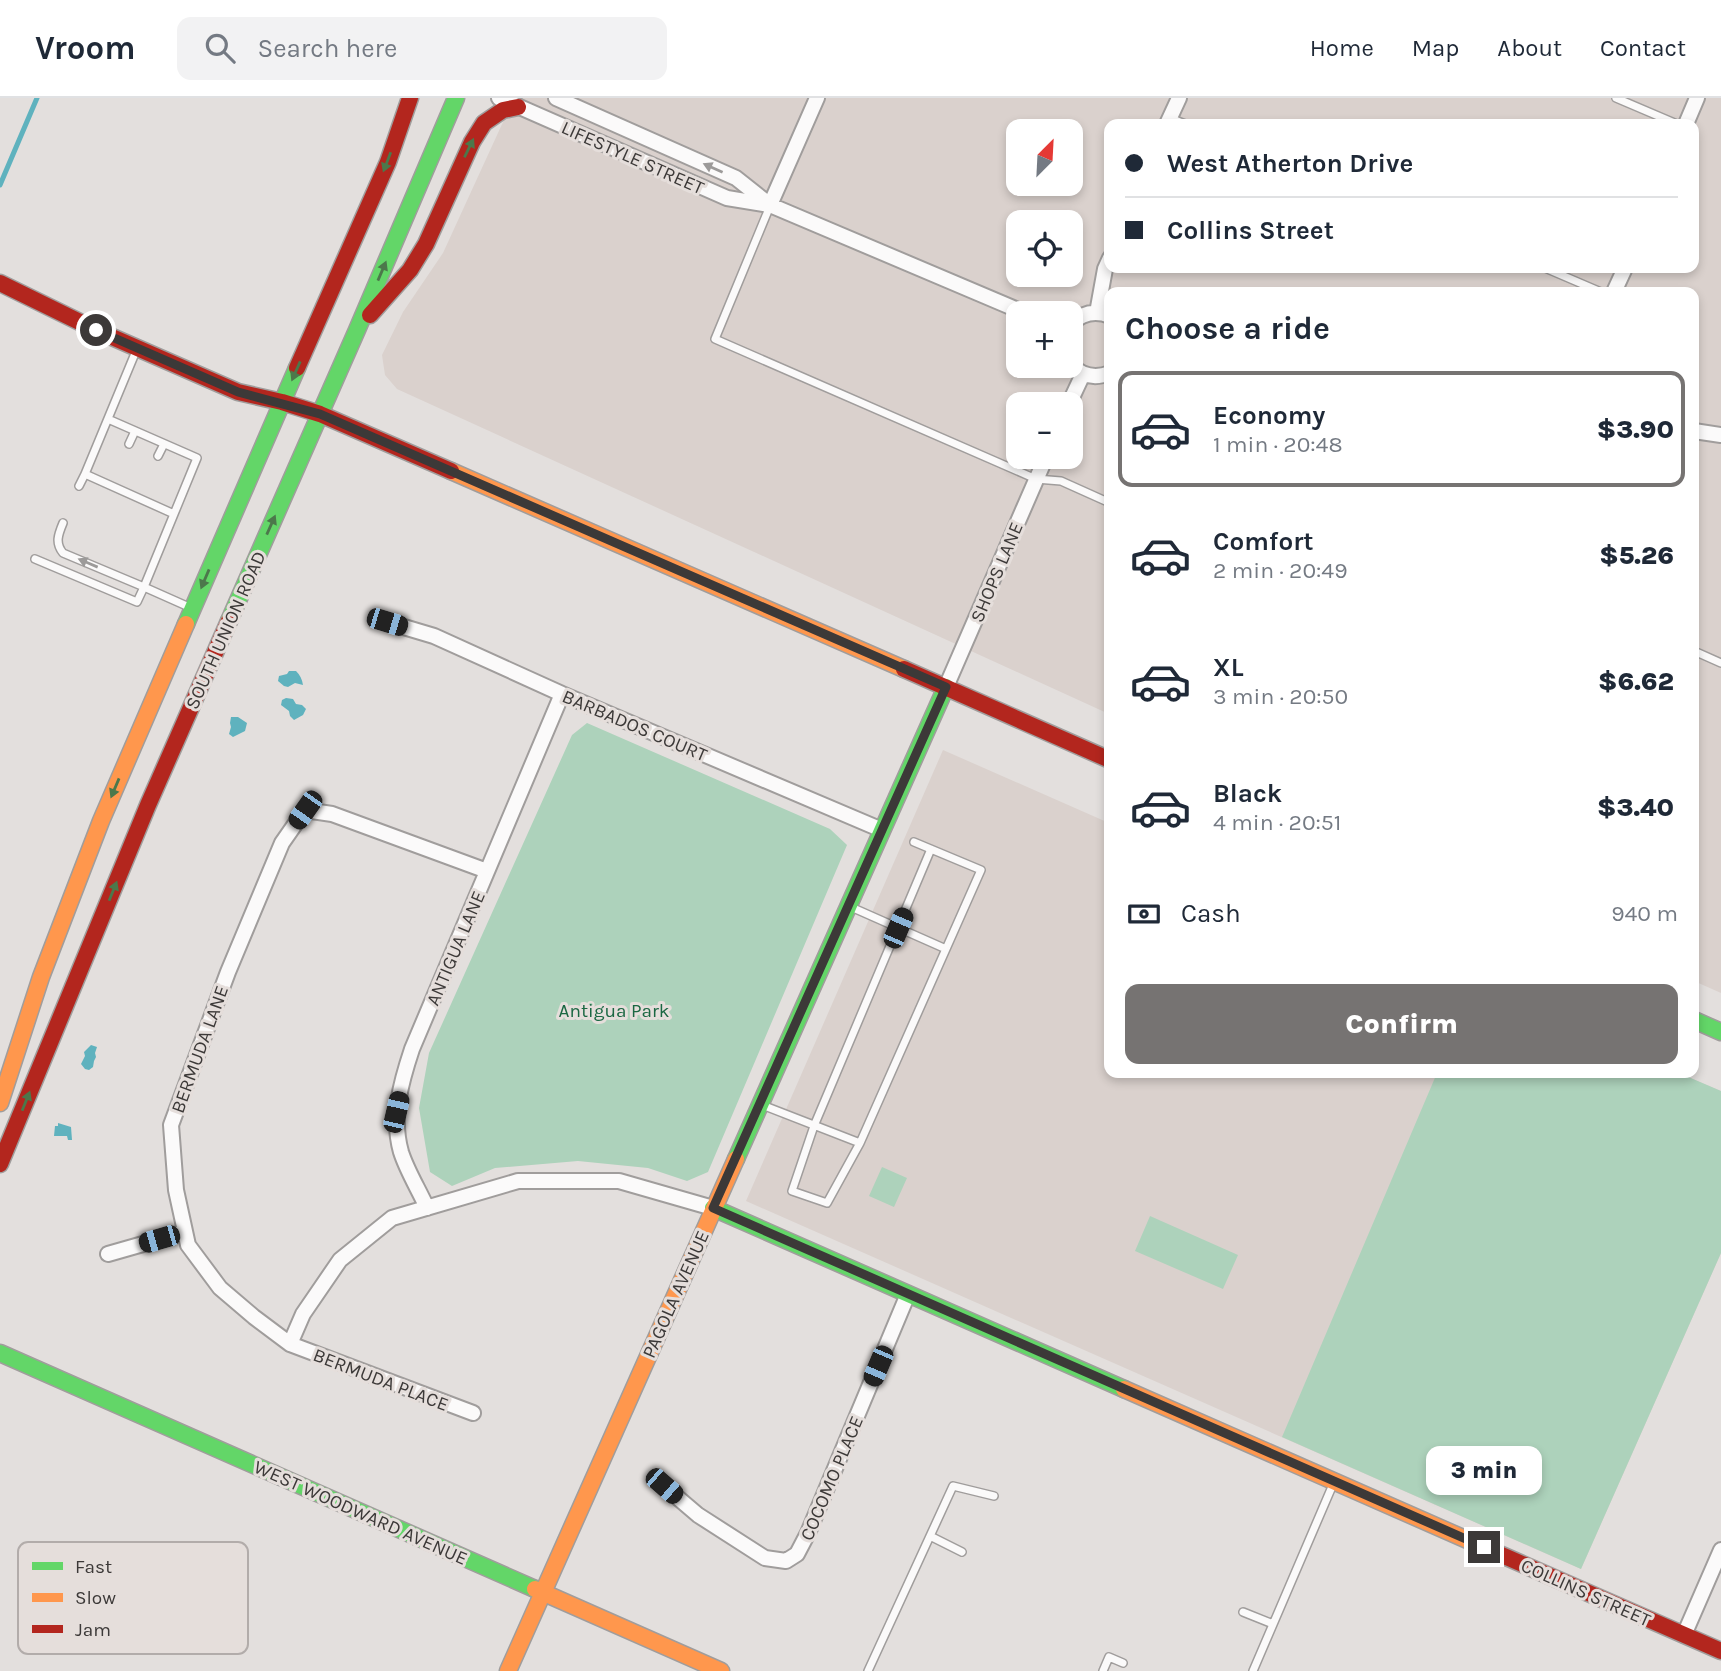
<!DOCTYPE html>
<meta charset="utf-8">
<style>
:root{--surface:#fff;--page:#f2f2f3;--text:#1f2937;--muted:#747a83;--line:#e0e1e3;--accent:#767372}
body{margin:0;font-family:Karla,sans-serif;background:var(--page);color:var(--text);height:100vh;display:flex;flex-direction:column;font-size:26px;white-space:nowrap}
*{box-sizing:border-box;margin:0}
p{font-size:23px;color:var(--muted)}
.icon{flex:none;width:38px;height:38px;fill:none;stroke:currentColor;stroke-width:2;stroke-linecap:round;stroke-linejoin:round}
.map{position:relative;flex:1;overflow:hidden}
.sheet{position:absolute;left:1104px;top:189px;width:595px;height:791px;display:flex;flex-direction:column;background:var(--surface);border-radius:14px;box-shadow:0 4px 10px #0003}
.sheet>*{flex:none}
.top-card{position:absolute;left:1104px;top:21px;width:595px;height:154px;border-radius:14px;box-shadow:0 4px 10px #0003;display:grid;align-content:center;height:154px;padding:0 21px;background:var(--surface)}
.needle{width:46px;rotate:24deg}
.controls{position:absolute;left:1006px;top:21px;display:grid;gap:14px}
.controls a{display:grid;place-items:center;width:77px;height:77px;border-radius:14px;background:var(--surface);box-shadow:0 4px 10px #0003;font-size:35px}
.end{position:absolute;width:32px;height:32px;margin:-16px;border:9px solid #3c3938;background:#fff;box-shadow:0 0 0 4px #fff}
.from{border-radius:50%}
.bubble{position:absolute;height:49px;border-radius:14px;background:var(--surface);box-shadow:0 4px 10px #0003;font-size:23px;font-weight:800;line-height:49px;text-align:center}
.car{position:absolute;width:21px;height:42px;margin:-21px -10px;border-radius:9px;box-shadow:0 0 5px 2px #0007;background:linear-gradient(#222 24%,#8ab4d8 0 40%,#222 0 76%,#8ab4d8 0 86%,#222 0)}
.top-card b{display:flex;align-items:center;gap:24px;height:66px;font-size:26px}
.top-card b+b{border-top:2px solid var(--line)}
.top-card i{width:18px;height:18px;background:var(--text)}
ul{padding:0;list-style:none}
li{display:flex;align-items:center;gap:21px;height:116px;margin:0 14px 10px;padding:0 7px;border:4px solid transparent;border-radius:14px}
li div{flex:1}
li b{display:block;font-size:26px}
li em{font-style:normal;font-weight:800}
li.current{border-color:var(--accent)}
li>.icon{width:63px;height:63px;stroke-width:1.5}
h2{padding:0 21px;font-size:32px;line-height:84px}
.pay{display:flex;align-items:center;gap:18px;height:77px;padding:0 21px;font-size:26px}
.pay p{margin-inline-start:auto}
.action{display:flex;gap:14px;margin-top:auto;padding:14px 21px}
.action a{flex:1;height:80px;border-radius:14px;background:var(--accent);color:#fff;font-size:28px;font-weight:800;line-height:80px;text-align:center}
header{display:flex;align-items:center;gap:42px;box-sizing:border-box;height:98px;padding:0 35px;background:var(--surface);border-bottom:2px solid var(--line)}
header strong{font-size:33px}
nav{display:flex;gap:38px;margin-inline-start:auto;font-size:24px}
.search{width:490px;height:63px;background:var(--page);display:flex;align-items:center;gap:18px;box-sizing:border-box;padding:0 24px;border-radius:14px;color:var(--muted);font-size:26px}
.map>svg:first-child{display:block}
.built{fill:#dad1cd;fill-rule:evenodd}
.green{fill:#add2bb}
.water{fill:#5fb2be}
.lines{fill:none;stroke-linecap:round;stroke-linejoin:round}
.stream{stroke:#5fb2be;stroke-width:5}
.lane-casing{stroke:#a09d9c;stroke-width:10}
.street-casing{stroke:#a09d9c;stroke-width:18}
.fast-casing{stroke:#a09d9c;stroke-width:19}
.slow-casing{stroke:#a09d9c;stroke-width:19}
.jam-casing{stroke:#a09d9c;stroke-width:19}
.lane{stroke:#fbfafa;stroke-width:7}
.street{stroke:#fbfafa;stroke-width:14}
.fast{stroke:#63d668;stroke-width:16}
.slow{stroke:#ff974d;stroke-width:16}
.jam{stroke:#b3261e;stroke-width:16}
.oneway{fill:#4c784b}
.oneway2{fill:#9c9a99}
.route{stroke:#3c3938;stroke-width:9}
.labels{text-anchor:middle;stroke-width:6;stroke-linejoin:round;paint-order:stroke}
.street-label{font-size:19px;fill:#3c3938;stroke:#e5dedb}
.park-label{font-size:19px;fill:#1a6742;stroke:#e5dedb}
.key{fill:#e5dedb;stroke:#b2acaa;stroke-width:2}
.key-label{font-size:19px;fill:#3c3938}
</style>
<header>
<strong>Vroom</strong>
<div class="search"><svg class="icon" aria-label="search" viewBox="0 0 24 24"><circle cx="10" cy="10" r="6"/><path d="M15 15l6 6"/></svg>Search here</div>
<nav><a>Home</a><a>Map</a><a>About</a><a>Contact</a></nav>
</header>
<div class="map">
<svg width="1721" height="1573" viewBox="0 0 1721 1573">
<rect width="100%" height="100%" fill="#e3dfdd"/>
<path class="built" d="M514,0H1721V895L1694,883V194H1110L1109,616L397,291L385,277L382,257L403,214L443,155ZM1110,26H1694V170H1110ZM1018,33H1071V86H1018ZM1018,124H1071V177H1018ZM1018,215H1071V268H1018ZM1018,306H1071V359H1018Z
M943,652L1109,725L1110,975H1679L1721,993V1155L1581,1471L746,1103Z"/>
<path class="green" d="M587,625L830,731L847,747L708,1074L687,1083L648,1070L578,1063L495,1070L452,1088L430,1074L419,1010L429,955L572,637Z
M1437,975H1679L1721,993V1155L1581,1471L1282,1339Z
M882,1069L907,1080L894,1109L869,1098Z
M1150,1118L1238,1157L1223,1191L1135,1153Z"/>
<path class="water" d="M289,573H296C300,577 302,581 303,587L295,585L288,589L284,588L278,583L279,578L287,576Z
M286,600L293,601L296,606L302,607L306,611L303,617L294,622L290,618L289,613L281,607L282,602Z
M231,619H238L247,625L245,633L233,639L229,636L231,629L230,625Z
M91,947L97,949L95,955L96,959L94,963L93,969L89,972L85,971L81,966L85,958L84,954Z
M58,1025L71,1029L72,1042H68L67,1038H54L55,1028H58Z"/>
<g class="lines">
<path class="stream" d="M0,87L37,0"/>
<g class="lane-casing">
<path id="lane" d="M1616,0L1677,26
M1170,20L1185,26
M770,108L715,241L1036,381L1061,383L1110,405
M1545,170L1601,194
M136,253L85,376L174,416L144,489L189,509
M108,321L197,360L174,416
M129,346L135,333
M158,358L164,346
M79,388L85,376
M35,461L137,504L144,489L63,455C55,445 58,437 63,425
M1694,553L1721,565
M851,809L946,851
M762,1007L860,1045L827,1105L792,1093L814,1028L931,751
M860,1045L981,772L914,744
M930,1438L962,1454
M1243,1514L1273,1526
M868,1573L953,1388L994,1398
M1103,1573L1109,1559L1123,1565
M1253,1573L1334,1384"/>
</g>
<g class="street-casing">
<path id="street" d="M499,0L727,100L769,107
M556,0L736,80L770,107L1025,215
M1167,26L1179,0
M1686,26L1697,0
M770,107L817,0
M1614,194L1625,170
M1097,215L1105,171L1110,160
M1071,226C1082,215 1095,212 1110,218
M1071,267C1082,278 1095,281 1110,275
M1069,306L1083,276
M1694,333L1721,337
M387,524L434,538L562,596L882,732
M946,589L1046,359
M427,1110C419,1092 407,1073 401,1054C391,1019 401,984 412,951L562,596
M108,1156L185,1134
M290,1246L303,1216L340,1162L392,1120L518,1083H619L713,1110
M473,1315L290,1246L254,1219L220,1190L188,1147L176,1092L171,1027L228,874L282,745L305,712L332,716L487,773
M664,1388L698,1417L765,1460L786,1463L797,1456L808,1435L908,1196
M1684,1537L1721,1452"/>
</g>
<g class="fast-casing">
<path id="fast" d="M229,523L357,232L456,0
M186,526L297,270
M1694,922L1721,934
M736,1061L946,589
M713,1110L1124,1291
M0,1255L535,1491"/>
</g>
<g class="slow-casing">
<path id="slow" d="M451,373L904,571
M0,1005L41,879L101,723L186,526
M1124,1291L1472,1444
M535,1491L721,1573
M508,1573L736,1061"/>
</g>
<g class="jam-casing">
<path id="jam" d="M0,185L96,232L238,294L282,304L320,316L451,373
M370,217L410,172L426,146L472,44L484,25L503,12L518,9
M297,270L388,64L410,0
M904,571L1110,662
M0,1066L148,707L229,523
M1472,1444L1721,1553"/>
</g>
<use href="#lane" class="lane"/>
<use href="#street" class="street"/>
<use href="#fast" class="fast"/>
<use href="#slow" class="slow"/>
<use href="#jam" class="jam"/>
</g>
<defs><path id="oneway-solid" d="M-6-.8H1V-3.2L6.5 0L1 3.2V.8H-6Z" transform="scale(1.75)"/></defs>
<g class="oneway">
<use href="#oneway-solid" transform="translate(469 50) rotate(-64)"/>
<use href="#oneway-solid" transform="translate(387 64) rotate(111)"/>
<use href="#oneway-solid" transform="translate(382 173) rotate(-67)"/>
<use href="#oneway-solid" transform="translate(296 273) rotate(114)"/>
<use href="#oneway-solid" transform="translate(271 427) rotate(-66)"/>
<use href="#oneway-solid" transform="translate(205 481) rotate(113)"/>
<use href="#oneway-solid" transform="translate(115 690) rotate(113)"/>
<use href="#oneway-solid" transform="translate(113 793) rotate(-68)"/>
<use href="#oneway-solid" transform="translate(26 1003) rotate(-68)"/>
</g>
<g class="oneway2">
<use href="#oneway-solid" transform="translate(713 70) rotate(-156)"/>
<use href="#oneway-solid" transform="translate(88 465) rotate(-157)"/>
</g>
<g class="lines">
<path class="route" d="M96,232L238,294L320,316L946,589L713,1110L1484,1449"/>
</g>
<g class="labels">
<g class="street-label">
<text transform="translate(633 59) rotate(24)" y="7">LIFESTYLE STREET</text>
<text transform="translate(996 474) rotate(-67)" y="7">SHOPS LANE</text>
<text transform="translate(225 532) rotate(-66)" y="7">SOUTH UNION ROAD</text>
<text transform="translate(635 627) rotate(23)" y="7">BARBADOS COURT</text>
<text transform="translate(455 850) rotate(-67)" y="7">ANTIGUA LANE</text>
<text transform="translate(199 951) rotate(-70)" y="7">BERMUDA LANE</text>
<text transform="translate(675 1196) rotate(-66)" y="7">PAGOLA AVENUE</text>
<text transform="translate(381 1281) rotate(21)" y="7">BERMUDA PLACE</text>
<text transform="translate(831 1380) rotate(-67)" y="7">COCOMO PLACE</text>
<text transform="translate(361 1414) rotate(24)" y="7">WEST WOODWARD AVENUE</text>
<text transform="translate(1586 1494) rotate(24)" y="7">COLLINS STREET</text>
</g>
<g class="park-label">
<text x="614" y="919">Antigua Park</text>
</g>
</g>
<rect x="18" y="1444" width="230" height="112" rx="10" class="key"/>
<rect x="32" y="1464" width="31" height="8" fill="#63d668"/>
<rect x="32" y="1495" width="31" height="9" fill="#ff974d"/>
<rect x="32" y="1527" width="31" height="8" fill="#b3261e"/>
<g class="key-label">
<text x="75" y="1475">Fast</text>
<text x="75" y="1506">Slow</text>
<text x="75" y="1538">Jam</text>
</g>
</svg>
<div class="controls">
<a><svg class="needle" viewBox="-14 -14 28 28"><path d="M0-13l5 13h-10z" fill="#e53935"/><path d="M0 13l5-13h-10z" fill="#747a83"/></svg></a>
<a><svg class="icon" aria-label="locate" viewBox="0 0 24 24"><circle cx="12" cy="12" r="6"/><path d="M12 2v4M12 18v4M2 12h4M18 12h4"/></svg></a>
<a>+</a>
<a>−</a>
</div>
<i class="end from" style="left:96px;top:232px"></i>
<i class="end" style="left:1484px;top:1449px"></i>
<div class="bubble" style="left:1426px;top:1348px;width:116px">3 min</div>
<i class="car" style="left:387px;top:524px;rotate:107deg"></i>
<i class="car" style="left:305px;top:712px;rotate:215deg"></i>
<i class="car" style="left:898px;top:830px;rotate:23deg"></i>
<i class="car" style="left:396px;top:1014px;rotate:13deg"></i>
<i class="car" style="left:159px;top:1141px;rotate:254deg"></i>
<i class="car" style="left:878px;top:1268px;rotate:203deg"></i>
<i class="car" style="left:664px;top:1388px;rotate:131deg"></i>
<div class="top-card">
<b><i class="from"></i>West Atherton Drive</b>
<b><i></i>Collins Street</b>
</div>
<section class="sheet">
<h2>Choose a ride</h2>
<ul>
<li class="current"><svg class="icon" aria-label="car" viewBox="0 0 24 24"><path d="M5 17H2v-5l4-1 3-4h7l3 4 3 1v5h-3M9 17h6M6 11h13"/><circle cx="7" cy="17" r="2"/><circle cx="17" cy="17" r="2"/></svg><div><b>Economy</b><p>1 min · 20:48</p></div><em>$3.90</em></li>
<li><svg class="icon" aria-label="car" viewBox="0 0 24 24"><path d="M5 17H2v-5l4-1 3-4h7l3 4 3 1v5h-3M9 17h6M6 11h13"/><circle cx="7" cy="17" r="2"/><circle cx="17" cy="17" r="2"/></svg><div><b>Comfort</b><p>2 min · 20:49</p></div><em>$5.26</em></li>
<li><svg class="icon" aria-label="car" viewBox="0 0 24 24"><path d="M5 17H2v-5l4-1 3-4h7l3 4 3 1v5h-3M9 17h6M6 11h13"/><circle cx="7" cy="17" r="2"/><circle cx="17" cy="17" r="2"/></svg><div><b>XL</b><p>3 min · 20:50</p></div><em>$6.62</em></li>
<li><svg class="icon" aria-label="car" viewBox="0 0 24 24"><path d="M5 17H2v-5l4-1 3-4h7l3 4 3 1v5h-3M9 17h6M6 11h13"/><circle cx="7" cy="17" r="2"/><circle cx="17" cy="17" r="2"/></svg><div><b>Black</b><p>4 min · 20:51</p></div><em>$3.40</em></li>
</ul>
<div class="pay"><svg class="icon" aria-label="cash" viewBox="0 0 24 24"><path d="M3 7h18v10H3z"/><circle cx="12" cy="12" r="2"/></svg>Cash<p>940 m</p></div>
<div class="action"><a>Confirm</a></div>
</section>
</div>
